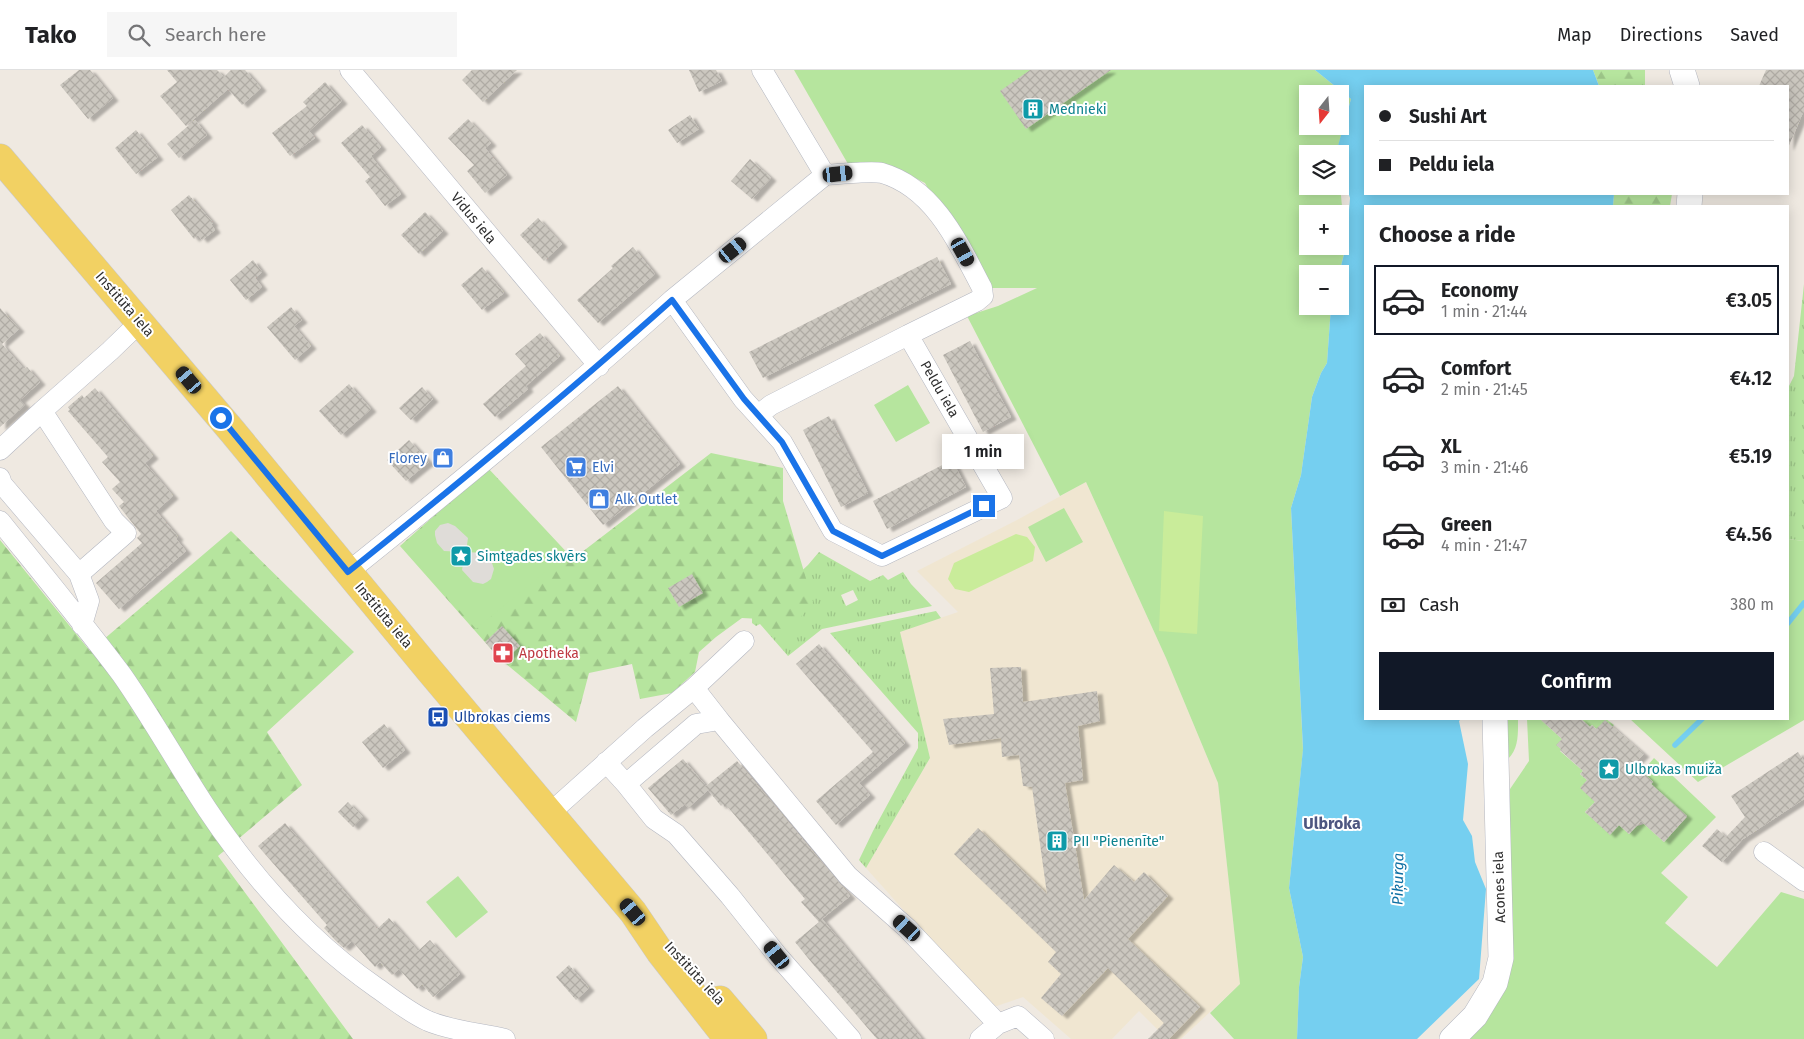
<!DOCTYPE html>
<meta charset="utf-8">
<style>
:root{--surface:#fff;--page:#f6f6f6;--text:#202124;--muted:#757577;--line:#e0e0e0;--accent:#111827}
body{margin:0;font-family:"Fira Sans",sans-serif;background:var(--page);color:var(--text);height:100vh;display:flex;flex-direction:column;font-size:19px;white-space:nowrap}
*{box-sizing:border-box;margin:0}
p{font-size:16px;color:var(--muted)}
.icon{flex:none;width:28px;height:28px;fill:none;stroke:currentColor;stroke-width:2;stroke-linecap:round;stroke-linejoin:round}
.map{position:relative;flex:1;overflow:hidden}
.side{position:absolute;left:1364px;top:135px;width:425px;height:515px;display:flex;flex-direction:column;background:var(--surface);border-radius:0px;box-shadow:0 2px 12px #0003}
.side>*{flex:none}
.banner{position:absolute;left:1364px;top:15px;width:425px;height:110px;border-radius:0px;box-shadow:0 2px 12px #0003;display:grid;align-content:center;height:110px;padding:0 15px;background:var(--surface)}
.needle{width:32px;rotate:197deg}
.fabs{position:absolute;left:1299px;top:15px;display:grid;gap:10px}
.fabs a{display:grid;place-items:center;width:50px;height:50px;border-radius:0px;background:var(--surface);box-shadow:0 2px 12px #0003;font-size:25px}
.end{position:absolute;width:22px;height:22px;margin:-11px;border:6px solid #1a73e8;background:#fff;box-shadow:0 0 0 2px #fff}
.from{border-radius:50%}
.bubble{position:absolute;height:35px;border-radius:0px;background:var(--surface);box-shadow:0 2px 12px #0003;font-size:16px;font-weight:600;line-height:35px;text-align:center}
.car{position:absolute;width:15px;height:30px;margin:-15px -8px;border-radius:6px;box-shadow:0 0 4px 1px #0007;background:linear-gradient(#222 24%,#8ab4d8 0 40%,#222 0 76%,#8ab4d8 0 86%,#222 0)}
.banner b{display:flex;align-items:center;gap:18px;height:48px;font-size:19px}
.banner b+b{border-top:1px solid var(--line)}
.banner i{width:12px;height:12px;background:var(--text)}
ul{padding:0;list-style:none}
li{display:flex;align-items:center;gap:15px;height:70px;margin:0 10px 8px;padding:0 5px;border:2px solid transparent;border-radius:0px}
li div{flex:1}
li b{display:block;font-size:19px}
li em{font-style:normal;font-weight:600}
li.current{border-color:var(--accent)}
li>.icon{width:45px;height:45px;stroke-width:1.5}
h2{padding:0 15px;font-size:22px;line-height:60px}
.pay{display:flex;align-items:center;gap:12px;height:55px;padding:0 15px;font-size:19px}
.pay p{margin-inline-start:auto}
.primary-button{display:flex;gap:10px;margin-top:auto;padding:10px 15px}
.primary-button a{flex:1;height:58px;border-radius:0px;background:var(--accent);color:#fff;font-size:20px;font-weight:600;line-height:58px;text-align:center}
header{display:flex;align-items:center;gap:30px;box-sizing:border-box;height:70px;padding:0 25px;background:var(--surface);border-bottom:1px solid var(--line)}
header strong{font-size:24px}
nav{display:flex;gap:28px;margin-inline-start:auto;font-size:18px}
.search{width:350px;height:45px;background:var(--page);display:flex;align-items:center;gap:12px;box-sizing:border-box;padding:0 18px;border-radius:0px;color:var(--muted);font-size:19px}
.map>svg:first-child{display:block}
.education{fill:#f0e6d1}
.grass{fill:url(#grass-tufts);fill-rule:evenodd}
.forest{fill:url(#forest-firs)}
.park{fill:#b6e59e;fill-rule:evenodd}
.pitch{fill:#c9ec9a}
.plaza{fill:#dfdcd8}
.water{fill:#75cff0}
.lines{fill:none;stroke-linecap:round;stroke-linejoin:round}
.stream{stroke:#75cff0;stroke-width:5.5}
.building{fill:url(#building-cross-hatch);filter:url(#shadow)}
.minor-casing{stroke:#b4b7c1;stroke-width:21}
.tertiary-casing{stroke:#b4b7c1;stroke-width:26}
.primary-casing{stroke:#c9c9c9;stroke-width:29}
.minor{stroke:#fff;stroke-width:20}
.tertiary{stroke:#fff;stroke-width:25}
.primary{stroke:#f2d163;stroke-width:28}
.route{stroke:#1a73e8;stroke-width:6}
.labels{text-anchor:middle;stroke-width:4;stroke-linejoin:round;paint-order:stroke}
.culture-label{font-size:14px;fill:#0d838f;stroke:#fff;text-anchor:start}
.street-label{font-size:14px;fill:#2e2e2e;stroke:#fff}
.shop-label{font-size:14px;fill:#366cbe;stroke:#fff;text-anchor:start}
.health-label{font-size:14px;fill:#be3a42;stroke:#fff;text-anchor:start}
.transit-label{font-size:14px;fill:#164399;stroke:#fff;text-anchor:start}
.water-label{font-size:15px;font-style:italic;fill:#0d6fa3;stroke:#fff}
.quarter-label{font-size:16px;font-weight:bold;fill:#4d5680;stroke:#fff}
</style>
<header>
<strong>Tako</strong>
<div class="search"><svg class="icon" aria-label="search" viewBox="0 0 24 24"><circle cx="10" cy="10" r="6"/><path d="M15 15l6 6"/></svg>Search here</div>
<nav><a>Map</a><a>Directions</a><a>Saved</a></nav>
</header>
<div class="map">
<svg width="1804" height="969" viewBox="0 0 1804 969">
<defs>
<pattern id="grass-tufts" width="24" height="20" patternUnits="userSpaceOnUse" patternTransform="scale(1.25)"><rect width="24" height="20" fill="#b6e59e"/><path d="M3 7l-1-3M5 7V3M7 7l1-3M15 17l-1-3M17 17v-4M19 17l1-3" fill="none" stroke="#9dc588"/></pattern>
<pattern id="forest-firs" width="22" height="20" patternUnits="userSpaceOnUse" patternTransform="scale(1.25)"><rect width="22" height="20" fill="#b6e59e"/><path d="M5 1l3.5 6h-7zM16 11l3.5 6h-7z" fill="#9dc588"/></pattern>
<pattern id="building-cross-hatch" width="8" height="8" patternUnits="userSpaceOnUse" patternTransform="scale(1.25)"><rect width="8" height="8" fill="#cbc7bf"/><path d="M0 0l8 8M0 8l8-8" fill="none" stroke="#afaba4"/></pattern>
<filter id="shadow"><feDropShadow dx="5.5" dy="3" stdDeviation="1" flood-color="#0004"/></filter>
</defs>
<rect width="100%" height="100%" fill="#efe9e1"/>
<path class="education" d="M1086,412L1166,588L1218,713L1240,914L1181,969H1167L1139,941L1112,969H1071L1023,927L991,938L866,798L930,688L899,562L958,542L917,501L1017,450Z"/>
<path class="grass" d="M1804,214V471L1788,469V318L1794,306Z
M819,482L870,511L883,505L888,510L903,502L911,514L932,536L822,559L788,586L760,554L756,556L752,553V547L808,495ZM853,520L858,530L846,536L841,525Z
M936,541L941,548L900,562L930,688L866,798L859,790L873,761L918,678V663L830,563Z"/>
<path class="forest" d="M1593,0H1645V16H1599Z
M1614,124H1672L1670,136H1613Z
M711,383L783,398V431L813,532L781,571L761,549L742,548L716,567L699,582L695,602L672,623L640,629L632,594L589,603L576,652L499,588L400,476L488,398L573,489Z
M231,461L354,582L267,662L302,715L218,786L353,969H0V470L90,581Z"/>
<path class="park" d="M794,0H1315L1351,29L1336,84H1308V116H1340L1346,176L1339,204H1308V236H1331L1327,293L1321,303L1312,327L1301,405L1291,438L1303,680L1289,818L1303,887L1299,917L1297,969H1234L1210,943L1240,914L1218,713L1166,588L1086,412L1060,426L967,246L998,236L1037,218H982L925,113L895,98L848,94ZM1308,24H1340V56H1308ZM1308,144H1340V176H1308Z
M908,315L930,353L896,372L874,335Z
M489,401L565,485L476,559L402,475Z
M1064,438L1083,472L1046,492L1028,457Z
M1788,469L1804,471V650L1698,712L1630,649H1788Z
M1504,649H1518C1518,663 1519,679 1508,689Z
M1527,649H1540L1562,669L1557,675L1561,679L1560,681L1583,701L1580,704L1587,710L1595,732L1585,742L1610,764L1619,755L1629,764L1637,756L1644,754L1664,772L1687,747L1651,714L1653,712L1642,702L1654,688L1716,747L1661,803L1688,827L1665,853L1717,897L1781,822L1804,829V969H1469L1488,943L1509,749L1510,719L1529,691Z
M1581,649H1606L1614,655L1604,666L1592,655L1590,657Z
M458,806L488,842L456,868L426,832Z"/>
<path class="pitch" d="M1164,441L1203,446L1197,564L1159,561Z
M1016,464L1027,467L1035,477L1033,491L969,522L955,519L948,509L954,493Z"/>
<path class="plaza" d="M448,453L455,456L468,468L466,482L483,483L491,490L494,499L491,509L487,512L483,514L473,512L462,500L465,482L444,481L437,473L435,465V461L440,455Z"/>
<path class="water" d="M1315,0H1593L1599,16H1365V124H1614L1613,136H1365V649H1461L1459,651L1468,694L1463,750L1472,766L1475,792L1486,819L1479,909L1417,969H1297L1299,917L1303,887L1289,818L1303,679L1291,438L1301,405L1312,327L1321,303L1327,293L1331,236H1340L1339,204L1346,176L1350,128L1340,96V84L1336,83L1351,29Z"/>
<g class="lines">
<path class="stream" d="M1788,553L1804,533
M1675,675L1702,649"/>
</g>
<path class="building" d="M79,0H90L113,28L88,49L60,15Z
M167,0H217L224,7L231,0H245L261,18L242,35L228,19L186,56L160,26L177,12Z
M472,0H517L483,32L462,10Z
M689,0H716L722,11L699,22Z
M1030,0H1111L1026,59L1000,21Z
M1766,0H1804V40L1788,78V16H1759Z
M325,12L342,31L309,61L315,68L290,86L272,63L307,36L303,32Z
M690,45L699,59L677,73L668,60Z
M468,49L491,73L485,78L507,105L485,123L467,101L474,95L448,68Z
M195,50L207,65L179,88L167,74Z
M362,55L381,77L371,86L401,124L385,136L365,111L370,107L341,73Z
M136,60L158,87L136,104L115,78Z
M750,89L771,108L752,129L731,111Z
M189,125L213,153L211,154L215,160L202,170L198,165L194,169L171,140Z
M425,142L443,161L419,184L401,165Z
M538,148L562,174L544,191L520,165Z
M633,177L655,204L598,253L577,230L613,198L611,196Z
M937,187L951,214L763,308L749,282Z
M253,190L262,202L255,208L262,217L246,230L230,210Z
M482,197L504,223L482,240L461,215Z
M291,237L302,250L294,256L311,276L295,290L267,257Z
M0,238L19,259L2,274L24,299L27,297L40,312L20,330L25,335L0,357Z
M540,263L560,286L526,316L528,319L495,347L483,334L526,296L515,284Z
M970,271L1011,347L983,362L943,285Z
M349,314L371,339L341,365L319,341Z
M618,316L680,394L603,455L541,377Z
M422,317L433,329L411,350L399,338Z
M95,318L153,386L145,393L173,426L156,441L178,467L176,469L186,481L119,539L96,513L142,473L137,468L141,464L119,436L124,432L112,419L120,412L102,392L108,387L68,341L70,340L68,337L82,325L84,328Z
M829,346L868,423L841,437L803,360Z
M409,370L429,392L406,411L387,390Z
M952,390L966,417L887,459L873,431Z
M692,504L703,523L679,537L668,518Z
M502,556L520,576L502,592L485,572Z
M819,574L905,673L859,713L870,725L836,755L816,731L873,682L796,594Z
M1021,597L1023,632L1097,621L1100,651L1078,656L1083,710L1065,713L1084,830L1114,795L1134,812L1144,802L1168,826L1128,869L1200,937L1169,969H1148L1164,953L1108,898L1062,946L1041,928L1061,904L1048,892L1056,882L954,784L978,758L1047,824L1032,717L1023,716L1019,685L1002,687L1001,668L949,675L943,649L994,644L990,598Z
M1540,649H1581L1590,657L1592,655L1596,659L1605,650L1644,684L1634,694L1653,712L1651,714L1687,746L1664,772L1641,751L1629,764L1619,755L1610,765L1585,742L1595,732L1580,718L1587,710L1580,704L1583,701L1560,680L1561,679L1556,675L1562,669Z
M384,654L405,680L383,698L362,672Z
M1798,682L1804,691V729L1743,769L1722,792L1702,776L1717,759L1726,767L1745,747L1731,726Z
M683,689L706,716L737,691L850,826L822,849L922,969H877L812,893L795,872L819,852L801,832L805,829L727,736L725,738L723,734L721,736L708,720L688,738L685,734L671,745L648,718Z
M348,732L363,747L353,757L338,742Z
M285,753L377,859L389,848L418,881L430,870L460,904L433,927L422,914L417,919L399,899L392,905L380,892L375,897L352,871L344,878L336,871L324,858L327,855L258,776Z
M569,895L589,918L576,930L556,907Z"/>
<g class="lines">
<g class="minor-casing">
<path id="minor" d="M350,0L599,296
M762,0L825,105
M851,103C860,103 873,101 882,103C934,118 959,174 982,218L983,226L977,231L908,265L1002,428L882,486L833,461L782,372L743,329L672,230L825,105Z
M758,345L771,335L908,265
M0,380L42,341
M0,408L2,414L79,504L126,463L114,451L42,341L110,281L140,252
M0,451C41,502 83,553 122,605C152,648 178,695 207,739C253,808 309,871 377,918C393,929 410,943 428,951C452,961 479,963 505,969
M348,502C458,414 567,324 672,230
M79,504L89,531L82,555
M694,618L719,650L848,806L907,858L998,954
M606,692L626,714L654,749L676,764L730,826L777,885L851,969
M626,714L696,654L719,650
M550,743L645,658L694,618L744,571
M1764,782L1804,811
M980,969L998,954L1018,946L1044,969"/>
</g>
<g class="tertiary-casing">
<path id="tertiary" d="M1682,0L1687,16
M1689,136L1690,124
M1452,969L1475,946L1495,913L1501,888L1495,649"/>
</g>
<g class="primary-casing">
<path id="primary" d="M0,88L232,361L430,601L633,842L660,882L728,969
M720,930L753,969"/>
</g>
<use href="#minor" class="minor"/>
<use href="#tertiary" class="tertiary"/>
<use href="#primary" class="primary"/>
</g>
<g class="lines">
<path class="route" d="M221,348L348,502C458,414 567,324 672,230L744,329L782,372L833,461L882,486L984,436"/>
</g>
<defs>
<g id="building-square" transform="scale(1.125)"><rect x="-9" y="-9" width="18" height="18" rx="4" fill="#0f9aa8" stroke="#fff"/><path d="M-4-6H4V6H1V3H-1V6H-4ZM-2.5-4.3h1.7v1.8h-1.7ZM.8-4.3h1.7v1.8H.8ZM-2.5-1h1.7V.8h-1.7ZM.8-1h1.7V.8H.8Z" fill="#fff"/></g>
<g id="shop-square" transform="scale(1.125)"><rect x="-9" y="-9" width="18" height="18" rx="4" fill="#3f7fe0" stroke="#fff"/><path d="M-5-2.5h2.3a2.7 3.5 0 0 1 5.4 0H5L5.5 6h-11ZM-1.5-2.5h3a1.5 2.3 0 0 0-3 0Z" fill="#fff"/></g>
<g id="supermarket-square" transform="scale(1.125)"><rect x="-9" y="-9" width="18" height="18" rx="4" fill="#3f7fe0" stroke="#fff"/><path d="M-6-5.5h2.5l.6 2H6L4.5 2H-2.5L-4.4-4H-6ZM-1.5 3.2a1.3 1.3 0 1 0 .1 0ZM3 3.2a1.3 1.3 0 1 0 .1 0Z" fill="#fff"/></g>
<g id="sight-square" transform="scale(1.125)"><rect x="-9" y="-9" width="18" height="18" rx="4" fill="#0f9aa8" stroke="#fff"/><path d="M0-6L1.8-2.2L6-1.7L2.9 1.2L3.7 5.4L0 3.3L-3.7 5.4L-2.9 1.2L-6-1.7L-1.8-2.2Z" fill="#fff"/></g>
<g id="pharmacy-square" transform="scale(1.125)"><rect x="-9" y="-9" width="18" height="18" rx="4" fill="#e0444e" stroke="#fff"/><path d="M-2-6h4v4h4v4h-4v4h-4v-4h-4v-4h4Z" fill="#fff"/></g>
<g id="bus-square" transform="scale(1.125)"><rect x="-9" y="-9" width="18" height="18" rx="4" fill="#1a4fb4" stroke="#fff"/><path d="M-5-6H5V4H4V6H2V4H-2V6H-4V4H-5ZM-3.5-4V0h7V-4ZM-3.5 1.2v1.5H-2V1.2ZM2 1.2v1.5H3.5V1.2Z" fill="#fff"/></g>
</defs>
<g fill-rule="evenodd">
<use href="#building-square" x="1033" y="39"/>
<use href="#shop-square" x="443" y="388"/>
<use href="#supermarket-square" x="576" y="397"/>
<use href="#shop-square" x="599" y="429"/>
<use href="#sight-square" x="461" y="486"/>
<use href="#pharmacy-square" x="503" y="583"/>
<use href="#bus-square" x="438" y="647"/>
<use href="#sight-square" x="1609" y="699"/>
<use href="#building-square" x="1057" y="771"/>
</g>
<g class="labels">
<g class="culture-label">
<text x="1049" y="44">Mednieki</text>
<text x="477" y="491">Simtgades skvērs</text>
<text x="1625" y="704">Ulbrokas muiža</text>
<text x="1073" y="776">PII "Pienenīte"</text>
</g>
<g class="street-label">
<text transform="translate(474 148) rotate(50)" y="5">Vidus iela</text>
<text transform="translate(125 234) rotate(49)" y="5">Institūta iela</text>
<text transform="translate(940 319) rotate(60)" y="5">Peldu iela</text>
<text transform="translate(384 545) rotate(50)" y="5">Institūta iela</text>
<text transform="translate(1499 817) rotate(-92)" y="5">Acones iela</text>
<text transform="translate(695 903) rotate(47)" y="5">Institūta iela</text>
</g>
<g class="shop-label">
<text x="427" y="393" text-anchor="end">Florey</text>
<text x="592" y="402">Elvi</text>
<text x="615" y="434">Alk Outlet</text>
</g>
<g class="health-label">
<text x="519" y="588">Apotheka</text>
</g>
<g class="transit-label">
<text x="454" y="652">Ulbrokas ciems</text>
</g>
<g class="water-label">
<text transform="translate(1398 809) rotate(-89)" y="5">Piķurga</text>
</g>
<g class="quarter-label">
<text x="1332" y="759">Ulbroka</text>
</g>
</g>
</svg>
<div class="fabs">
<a><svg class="needle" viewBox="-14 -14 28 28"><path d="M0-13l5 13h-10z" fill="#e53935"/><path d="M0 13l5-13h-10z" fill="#757577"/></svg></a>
<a><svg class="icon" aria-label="layers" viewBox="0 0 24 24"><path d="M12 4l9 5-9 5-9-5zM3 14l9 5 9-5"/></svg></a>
<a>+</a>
<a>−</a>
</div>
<i class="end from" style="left:221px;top:348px"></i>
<i class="end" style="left:984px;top:436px"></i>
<div class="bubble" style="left:942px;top:364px;width:82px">1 min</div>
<i class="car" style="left:838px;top:104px;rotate:84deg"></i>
<i class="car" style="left:733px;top:180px;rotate:51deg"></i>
<i class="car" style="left:963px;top:182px;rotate:151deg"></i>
<i class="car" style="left:189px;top:310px;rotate:320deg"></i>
<i class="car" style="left:633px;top:842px;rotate:320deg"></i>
<i class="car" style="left:907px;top:858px;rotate:312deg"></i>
<i class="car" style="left:777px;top:885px;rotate:321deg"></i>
<div class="banner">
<b><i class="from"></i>Sushi Art</b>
<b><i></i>Peldu iela</b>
</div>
<section class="side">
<h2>Choose a ride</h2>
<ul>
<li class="current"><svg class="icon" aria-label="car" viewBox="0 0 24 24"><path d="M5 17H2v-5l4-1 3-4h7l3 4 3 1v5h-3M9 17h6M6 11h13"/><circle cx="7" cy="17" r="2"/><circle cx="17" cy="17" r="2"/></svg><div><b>Economy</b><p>1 min · 21:44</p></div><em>€3.05</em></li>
<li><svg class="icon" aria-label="car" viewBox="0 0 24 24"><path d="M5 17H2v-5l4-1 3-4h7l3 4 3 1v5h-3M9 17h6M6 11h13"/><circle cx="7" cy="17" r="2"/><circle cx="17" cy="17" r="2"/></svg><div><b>Comfort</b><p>2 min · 21:45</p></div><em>€4.12</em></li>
<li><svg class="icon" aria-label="car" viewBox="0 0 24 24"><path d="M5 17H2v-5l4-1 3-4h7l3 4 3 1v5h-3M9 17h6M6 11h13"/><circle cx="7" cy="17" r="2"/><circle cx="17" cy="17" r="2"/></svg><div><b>XL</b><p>3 min · 21:46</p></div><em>€5.19</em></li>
<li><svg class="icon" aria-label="car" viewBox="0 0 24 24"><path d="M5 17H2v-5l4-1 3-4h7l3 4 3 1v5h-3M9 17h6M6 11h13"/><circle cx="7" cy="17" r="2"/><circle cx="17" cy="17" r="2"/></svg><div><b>Green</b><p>4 min · 21:47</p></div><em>€4.56</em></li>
</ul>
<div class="pay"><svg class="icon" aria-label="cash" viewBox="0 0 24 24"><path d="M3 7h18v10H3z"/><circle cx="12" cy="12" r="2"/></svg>Cash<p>380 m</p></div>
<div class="primary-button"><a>Confirm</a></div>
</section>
</div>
